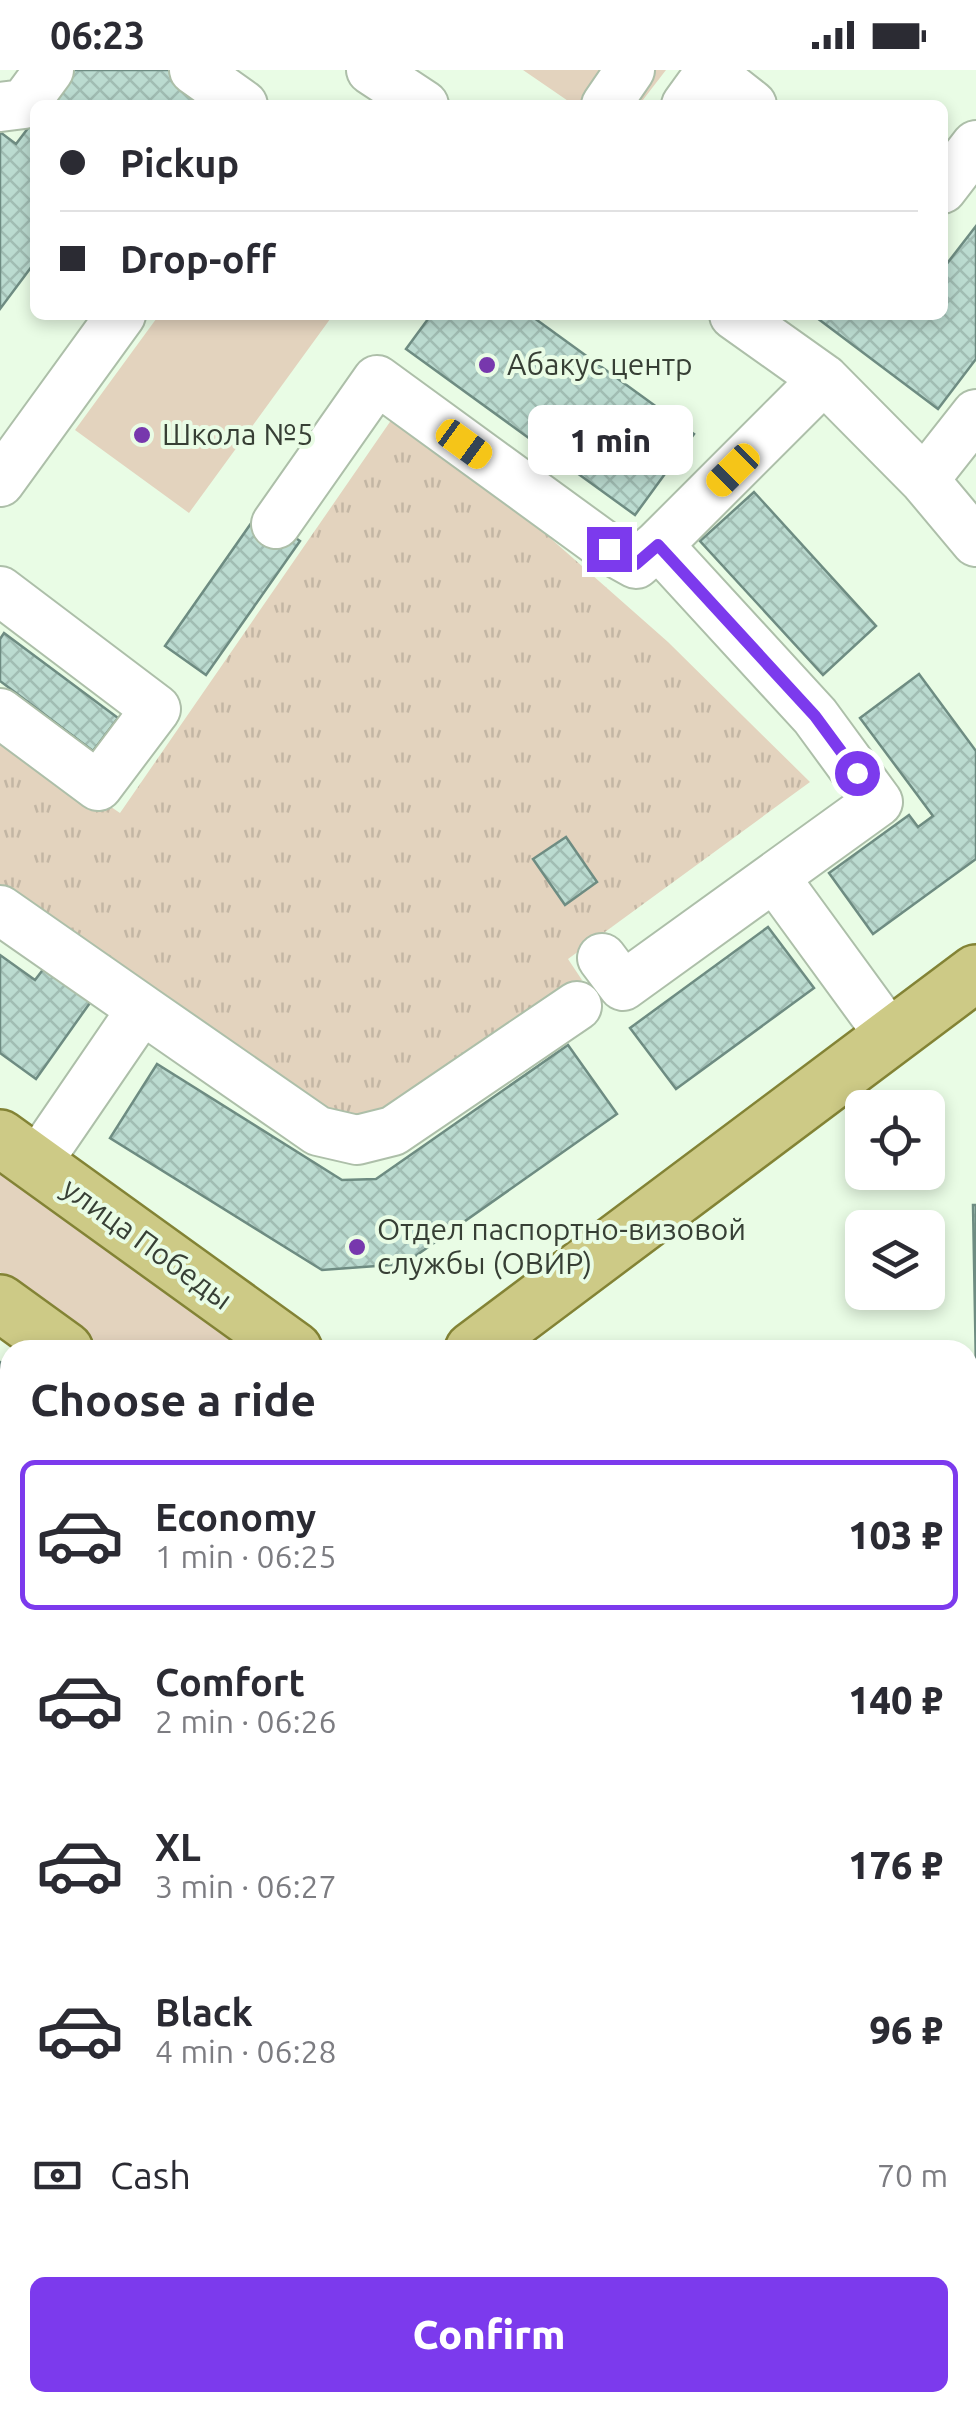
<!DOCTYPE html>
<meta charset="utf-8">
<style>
:root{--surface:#fff;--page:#f2f2f3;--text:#2b2b33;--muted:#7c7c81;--line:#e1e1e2;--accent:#7c3aed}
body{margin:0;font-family:Ubuntu,sans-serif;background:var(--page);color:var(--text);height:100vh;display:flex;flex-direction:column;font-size:38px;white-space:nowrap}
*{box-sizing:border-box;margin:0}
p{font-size:32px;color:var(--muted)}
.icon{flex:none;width:55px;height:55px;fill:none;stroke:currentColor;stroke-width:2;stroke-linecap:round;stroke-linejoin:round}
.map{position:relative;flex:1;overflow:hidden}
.details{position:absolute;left:0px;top:1270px;width:978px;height:1072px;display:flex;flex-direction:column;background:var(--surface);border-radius:30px 30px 0 0;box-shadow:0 5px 15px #0003}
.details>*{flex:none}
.banner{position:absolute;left:30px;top:30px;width:918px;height:220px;border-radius:15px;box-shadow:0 5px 15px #0003;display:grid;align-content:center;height:220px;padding:0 30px;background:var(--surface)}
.fabs{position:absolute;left:845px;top:1020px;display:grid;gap:20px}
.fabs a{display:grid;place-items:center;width:100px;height:100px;border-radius:15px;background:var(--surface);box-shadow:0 5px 15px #0003;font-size:50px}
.end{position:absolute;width:45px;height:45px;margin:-22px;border:12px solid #7c3aed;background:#fff;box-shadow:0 0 0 5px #fff}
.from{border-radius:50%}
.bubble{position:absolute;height:70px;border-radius:15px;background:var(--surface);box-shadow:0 5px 15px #0003;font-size:32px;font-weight:800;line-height:70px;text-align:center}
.car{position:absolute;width:30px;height:60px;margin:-30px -15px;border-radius:12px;box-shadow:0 0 8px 2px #0007;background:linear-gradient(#f5c518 24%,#345 0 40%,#f5c518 0 76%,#345 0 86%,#f5c518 0)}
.banner b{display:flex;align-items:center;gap:35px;height:95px;font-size:38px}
.banner b+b{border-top:2px solid var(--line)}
.banner i{width:25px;height:25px;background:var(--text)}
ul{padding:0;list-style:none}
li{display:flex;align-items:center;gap:30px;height:150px;margin:0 20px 15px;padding:0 10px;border:5px solid transparent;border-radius:15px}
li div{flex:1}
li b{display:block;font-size:38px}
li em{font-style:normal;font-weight:800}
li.current{border-color:var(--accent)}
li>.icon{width:90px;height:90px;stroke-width:1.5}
h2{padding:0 30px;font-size:45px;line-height:120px}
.pay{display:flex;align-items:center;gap:25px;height:110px;padding:0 30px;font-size:38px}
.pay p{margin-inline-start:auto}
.action{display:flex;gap:20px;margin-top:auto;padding:20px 30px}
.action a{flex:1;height:115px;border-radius:15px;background:var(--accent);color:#fff;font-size:40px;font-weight:800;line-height:115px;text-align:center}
.status{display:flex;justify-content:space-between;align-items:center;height:70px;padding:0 50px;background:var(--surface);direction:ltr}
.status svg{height:28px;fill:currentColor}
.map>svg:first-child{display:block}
.grass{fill:url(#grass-tufts)}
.park{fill:#e3d3be}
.building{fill:url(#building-cross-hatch);stroke:#6e8c82;stroke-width:2.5}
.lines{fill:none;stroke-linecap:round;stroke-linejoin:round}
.minor-casing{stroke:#adbfa9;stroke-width:52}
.major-casing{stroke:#838335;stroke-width:60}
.minor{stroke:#fff;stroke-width:48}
.major{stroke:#cdca86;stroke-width:55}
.route{stroke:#7c3aed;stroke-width:12}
.poi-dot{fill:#7738ad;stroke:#e9fce5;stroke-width:4}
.labels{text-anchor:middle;stroke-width:8;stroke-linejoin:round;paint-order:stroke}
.poi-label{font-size:30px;fill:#373f35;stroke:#e9fce5;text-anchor:start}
.street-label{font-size:30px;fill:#373f35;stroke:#e9fce5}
</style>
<div class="status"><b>06:23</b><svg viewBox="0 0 49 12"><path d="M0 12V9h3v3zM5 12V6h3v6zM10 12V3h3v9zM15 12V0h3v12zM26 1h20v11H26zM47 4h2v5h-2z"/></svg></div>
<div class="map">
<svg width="976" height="2341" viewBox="0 0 976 2341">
<defs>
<pattern id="grass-tufts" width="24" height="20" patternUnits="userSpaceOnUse" patternTransform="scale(2.5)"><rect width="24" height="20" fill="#e3d3be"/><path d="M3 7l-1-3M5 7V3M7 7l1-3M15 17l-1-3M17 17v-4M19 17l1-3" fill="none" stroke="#c3b6a4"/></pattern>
<pattern id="building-cross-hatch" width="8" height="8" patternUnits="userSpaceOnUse" patternTransform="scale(2.5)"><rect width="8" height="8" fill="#bbdbd0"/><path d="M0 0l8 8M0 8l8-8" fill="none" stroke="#a1bdb3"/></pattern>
</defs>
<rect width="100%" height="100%" fill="#e9fce5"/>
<path class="grass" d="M394,346L540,459L668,572L810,712L568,889L582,910L384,1044L355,1052L323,1041L0,819V662L120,743Z"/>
<path class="park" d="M523,0H666L639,35H574Z
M159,245H333L189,443L75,360Z
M0,1089L265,1280H108L0,1202Z
M0,2306H10V2332H176L196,2341H0Z"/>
<path class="building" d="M71,0H169L216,35H45Z
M35,49V192L0,239V62L16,74Z
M976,156V289L938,339L813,245H942V200Z
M431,245H530L694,364L635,445L406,279Z
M754,422L876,556L823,605L700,471Z
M259,442L300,471L206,605L165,576Z
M4,563L118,648L93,681L0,611V569Z
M919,604L976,681V789L873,864L829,803L909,745L918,757L933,746L860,648Z
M566,767L597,812L565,835L533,789Z
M768,857L814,918L676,1019L630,958Z
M0,885L35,910L45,897L92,930L36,1009L0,983Z
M568,975L617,1044L404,1194L322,1200L110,1068L157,994L342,1110L376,1109Z
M973,1135H976V1301Z
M0,1292L10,1299V1398L0,1391Z
M10,1446V1575L0,1588V1459Z
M752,2332H852V2341H752Z"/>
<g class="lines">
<g class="minor-casing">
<path id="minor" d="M194,0L243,35
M371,0L424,35
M606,35L630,0
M686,35L710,2L752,35
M0,37L24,34L49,0
M942,119L976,75
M734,245L824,309L924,410L976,472
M924,410L976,344
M0,412L121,245
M276,454L377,310L609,479L636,494L658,475
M0,521L156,639L98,716L0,643
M775,808L891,967
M0,840L142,939L36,1094
M602,888L623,916L878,732L815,646L658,475L824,309
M142,939L318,1061L357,1070L393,1061L577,936
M968,1650L976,1621
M0,1796L10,1781
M0,2200L10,2201
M968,2212L976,2213
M968,2310L976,2318
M405,2332L422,2341"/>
</g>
<g class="major-casing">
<path id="major" d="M0,1068L294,1280
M0,1233L65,1280
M473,1280L976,903"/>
</g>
<use href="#minor" class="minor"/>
<use href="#major" class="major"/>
</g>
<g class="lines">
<path class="route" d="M609,479L636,494L658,475L815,646L857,703"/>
</g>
<g class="poi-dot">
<circle cx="487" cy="295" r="10"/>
<circle cx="142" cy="365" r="10"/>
<circle cx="357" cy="1177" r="10"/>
</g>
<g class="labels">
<g class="poi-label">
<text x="507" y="305">Абакус центр</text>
<text x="162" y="375">Школа №5</text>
<text x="377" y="1170">Отдел паспортно-визовой<tspan x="377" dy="34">службы (ОВИР)</tspan></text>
</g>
<g class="street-label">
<text transform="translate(147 1174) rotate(36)" y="10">улица Победы</text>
</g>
</g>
</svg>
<div class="fabs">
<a><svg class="icon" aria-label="locate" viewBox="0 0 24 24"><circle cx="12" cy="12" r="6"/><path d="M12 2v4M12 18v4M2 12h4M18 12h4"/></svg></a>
<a><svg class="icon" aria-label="layers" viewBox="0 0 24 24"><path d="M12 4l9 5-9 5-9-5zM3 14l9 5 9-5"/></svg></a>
</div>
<i class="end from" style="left:857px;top:703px"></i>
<i class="end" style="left:609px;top:479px"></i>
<div class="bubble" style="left:528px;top:335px;width:165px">1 min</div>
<i class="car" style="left:464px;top:374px;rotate:126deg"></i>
<i class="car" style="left:733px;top:400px;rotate:225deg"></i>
<div class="banner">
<b><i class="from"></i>Pickup</b>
<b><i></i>Drop-off</b>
</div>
<section class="details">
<h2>Choose a ride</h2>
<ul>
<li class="current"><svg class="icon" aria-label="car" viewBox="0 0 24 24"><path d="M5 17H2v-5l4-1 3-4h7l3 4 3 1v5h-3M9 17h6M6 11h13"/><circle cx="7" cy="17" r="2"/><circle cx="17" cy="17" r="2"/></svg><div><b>Economy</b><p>1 min · 06:25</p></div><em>103 ₽</em></li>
<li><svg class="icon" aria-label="car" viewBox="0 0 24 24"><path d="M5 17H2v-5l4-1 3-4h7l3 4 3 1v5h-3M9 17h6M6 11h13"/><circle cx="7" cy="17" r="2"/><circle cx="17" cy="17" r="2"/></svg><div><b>Comfort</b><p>2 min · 06:26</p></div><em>140 ₽</em></li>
<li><svg class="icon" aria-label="car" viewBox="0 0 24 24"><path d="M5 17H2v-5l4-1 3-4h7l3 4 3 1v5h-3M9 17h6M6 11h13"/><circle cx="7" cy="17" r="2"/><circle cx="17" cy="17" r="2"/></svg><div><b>XL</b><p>3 min · 06:27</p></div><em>176 ₽</em></li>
<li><svg class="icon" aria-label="car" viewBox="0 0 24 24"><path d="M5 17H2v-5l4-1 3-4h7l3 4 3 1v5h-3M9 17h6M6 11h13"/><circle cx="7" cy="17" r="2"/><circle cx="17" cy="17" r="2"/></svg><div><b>Black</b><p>4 min · 06:28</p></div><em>96 ₽</em></li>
</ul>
<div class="pay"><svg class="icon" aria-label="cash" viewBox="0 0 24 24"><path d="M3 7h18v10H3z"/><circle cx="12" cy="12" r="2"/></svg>Cash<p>70 m</p></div>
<div class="action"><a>Confirm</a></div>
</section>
</div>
